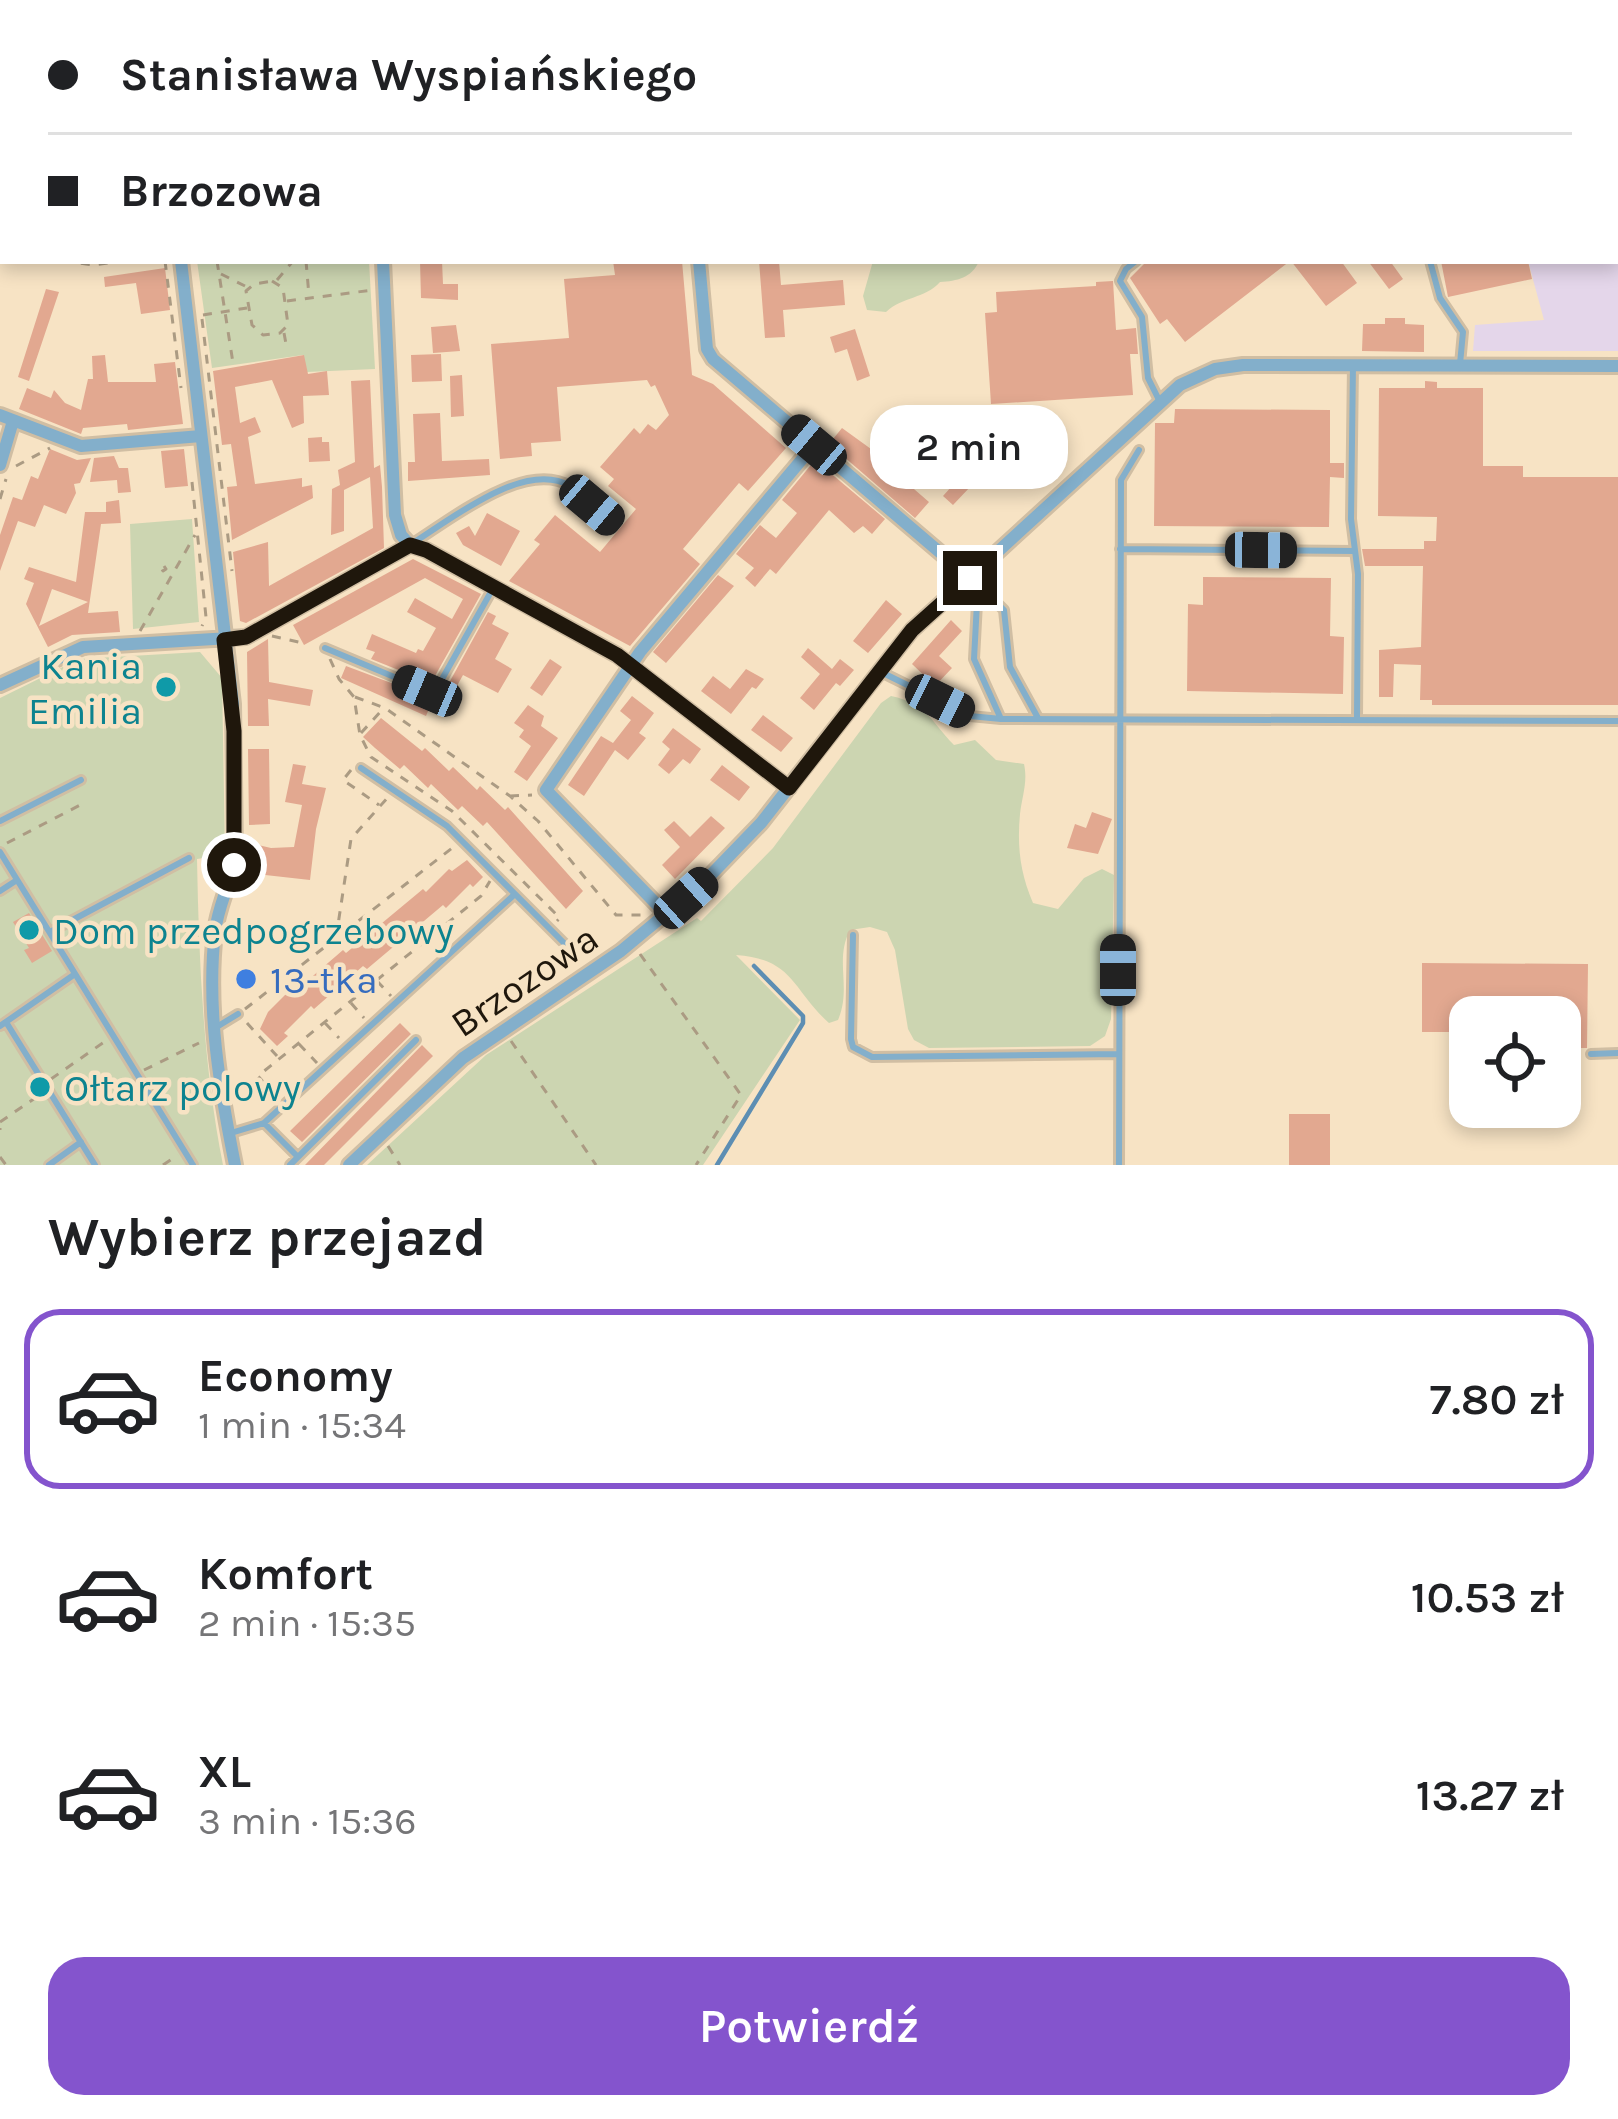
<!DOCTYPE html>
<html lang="pl">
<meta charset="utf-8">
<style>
:root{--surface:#fff;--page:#f6f6f6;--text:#202124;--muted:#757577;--line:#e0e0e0;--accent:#8454cd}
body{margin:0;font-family:Karla,sans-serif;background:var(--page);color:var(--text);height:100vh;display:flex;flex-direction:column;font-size:45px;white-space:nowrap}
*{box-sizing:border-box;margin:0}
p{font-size:39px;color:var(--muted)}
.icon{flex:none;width:66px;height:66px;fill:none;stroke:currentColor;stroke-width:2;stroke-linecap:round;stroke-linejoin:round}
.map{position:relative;height:1165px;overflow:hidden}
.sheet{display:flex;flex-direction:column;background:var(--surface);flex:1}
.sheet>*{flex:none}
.guide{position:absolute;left:0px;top:0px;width:1620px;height:264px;box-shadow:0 6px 18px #0003;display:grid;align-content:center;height:264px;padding:0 48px;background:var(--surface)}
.buttons{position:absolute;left:1449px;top:996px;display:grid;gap:24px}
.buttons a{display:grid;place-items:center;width:132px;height:132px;border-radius:24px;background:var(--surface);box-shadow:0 6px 18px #0003;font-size:60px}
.end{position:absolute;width:54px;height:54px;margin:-27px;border:15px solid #1f170c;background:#fff;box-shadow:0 0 0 6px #fff}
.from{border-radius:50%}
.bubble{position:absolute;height:84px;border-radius:36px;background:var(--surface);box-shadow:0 6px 18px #0003;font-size:39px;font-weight:600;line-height:84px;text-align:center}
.car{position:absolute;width:36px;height:72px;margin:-36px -18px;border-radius:15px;box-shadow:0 0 9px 3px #0007;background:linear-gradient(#222 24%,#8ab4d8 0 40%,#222 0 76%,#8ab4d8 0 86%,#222 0)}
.guide b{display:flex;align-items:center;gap:42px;height:114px;font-size:45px}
.guide b+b{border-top:3px solid var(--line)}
.guide i{width:30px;height:30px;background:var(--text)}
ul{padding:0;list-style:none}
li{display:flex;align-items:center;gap:36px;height:180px;margin:0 24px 18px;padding:0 24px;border:6px solid transparent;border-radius:36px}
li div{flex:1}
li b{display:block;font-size:45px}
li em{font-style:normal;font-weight:600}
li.selected{border-color:var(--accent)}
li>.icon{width:108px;height:108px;stroke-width:1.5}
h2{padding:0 48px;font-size:54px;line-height:144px}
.cta{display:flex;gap:24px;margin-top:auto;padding:24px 48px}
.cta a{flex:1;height:138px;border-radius:36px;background:var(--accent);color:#fff;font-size:48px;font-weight:600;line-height:138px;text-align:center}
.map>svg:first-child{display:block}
.commercial{fill:#e4d6ea}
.green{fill:#ccd5b1}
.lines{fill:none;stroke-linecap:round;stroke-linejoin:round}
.stream{stroke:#5d8eb3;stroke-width:4.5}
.building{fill:#e2a890;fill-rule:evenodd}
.lane-casing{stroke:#d0bea3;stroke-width:12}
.street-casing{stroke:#d0bea3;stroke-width:18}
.path{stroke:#ab9b83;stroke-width:3;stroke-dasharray:9 9;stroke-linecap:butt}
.lane{stroke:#83afcb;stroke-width:6}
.street{stroke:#83afcb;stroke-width:12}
.route{stroke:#1f170c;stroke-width:15}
.culture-dot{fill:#0f9aa8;stroke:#f7e3c4;stroke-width:4.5}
.shop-dot{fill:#3f7fe0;stroke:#f7e3c4;stroke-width:4.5}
.labels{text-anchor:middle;stroke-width:9;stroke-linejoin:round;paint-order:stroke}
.culture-label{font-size:39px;fill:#0d838f;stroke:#f7e3c4;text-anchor:start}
.shop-label{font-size:39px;fill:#366cbe;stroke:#f7e3c4;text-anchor:start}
.street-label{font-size:39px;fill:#1f170c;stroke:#f7e3c4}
</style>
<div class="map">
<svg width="1618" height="1165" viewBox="0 0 1618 1165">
<rect width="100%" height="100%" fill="#f7e3c4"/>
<path class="commercial" d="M1515,0H1618V351H1473L1475,325L1544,320L1528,261H1617V3Z"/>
<path class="green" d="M197,261H369L375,369L307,372L303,355L212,368Z
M873,261H979C972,278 957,281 940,282C925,299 903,296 886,312L867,310L863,296Z
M192,519L199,622L133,629L130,524Z
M200,652L222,678L225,855L197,859C199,962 203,1064 223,1165H0V698L79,659Z
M891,696C928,704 931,722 954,745L975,740L996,760L1024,764C1028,782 1022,796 1020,814C1017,846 1020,873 1033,903L1058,909L1084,878L1102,869L1114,875L1111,1019L1105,1036L1090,1046L929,1048L914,1040L908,1029L895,950L887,932L870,927L850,930C834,960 852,988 838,1020L829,1023C792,990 794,959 736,955L800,1020L703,1165H367L486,1055L697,918L701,921L773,848L881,703Z"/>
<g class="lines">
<path class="stream" d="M717,1165L803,1023V1016L754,966"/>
</g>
<path class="building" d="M420,261H442L443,284H458V300L421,298Z
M613,261H682L692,375L713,384L786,448L748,491L739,483L683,549L700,564L630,646L509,581L540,544L534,540L555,515L600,552L636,509L608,486L614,479L600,467L634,428L640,434L648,424L656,430L669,415L655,385L651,387L647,380L557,387L561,441L531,443L532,456L500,459L491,344L569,338L564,279L615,275Z
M759,261H779L781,285L843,280L845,305L783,310L785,337L765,338Z
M1147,261H1290L1185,342L1167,319L1160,324L1130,278Z
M1291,261H1341L1357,283L1326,306Z
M1368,261H1390L1403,279L1389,289Z
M1441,261H1528L1532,279L1448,297Z
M165,268L170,310L141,314L136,283L105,287L104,277Z
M1113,281L1116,330L1136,328L1138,354H1130L1133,395L991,404L985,313L997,312L996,292L1096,286V282Z
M46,289L59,292L29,381L18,377Z
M1385,318H1405V324L1424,325V352L1362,351L1363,324H1385Z
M456,325L460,351L433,353L431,327Z
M855,329L870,376L857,381L847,349L835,353L830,337Z
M441,354L442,381L412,382L411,355Z
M105,355L108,382H156L154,364L175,362L183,424L128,430L127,424L83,428L81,434L19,409L27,388L51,398L54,390L65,403L81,410L88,379H93L92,356Z
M304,355L308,374L327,371L329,395L303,396L304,423L292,428L272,380L235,387L240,423L255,417L261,432L248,437L255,484L302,478V487L312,485L313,498L232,540L227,487L237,486L231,444L222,445L213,371Z
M462,375L464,416L451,417L450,376Z
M370,380L374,468L380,465L382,487L384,548L246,623L240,621L233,552L268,542L269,586L373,528L370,477L344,490V531L331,535L332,489L340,485L338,470L355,462L351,381Z
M1425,381L1437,382V388H1483V466H1523V477H1618V705H1432V700H1420L1421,665L1394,664L1393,697H1379V650L1421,647L1423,566H1365L1362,549H1424V541H1436L1437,517L1378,516L1379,388H1425Z
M1175,409L1330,410V463H1344V478L1330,477L1329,527L1154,526L1155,423H1174Z
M440,413L442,461L489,459L490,475L408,481V462H415L413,414Z
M896,418L905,426L889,451L905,465L935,431L942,437L907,483L929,502L915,518L829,444L842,428L871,449Z
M322,437V442H329L330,461L309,462L308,438Z
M50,449L77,460L91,458L80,483L74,484L76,493L66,514L44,505L35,527L18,521L0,571V535L13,497L22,500L31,476L38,479Z
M184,449L188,486L165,488L161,451Z
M114,456L119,468H128L131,492L118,493L117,480L90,482L94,458Z
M979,456L990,466L953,505L943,496Z
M815,460L885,519L872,534L863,526L854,533L829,510L776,574L770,569L755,587L745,578L754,568L736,554L760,525L776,538L797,513L782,500Z
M119,500L121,523L101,524L88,613L118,611L120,632L72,635L48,647L26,604L34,583L24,579L29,567L76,582L85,512H106V502ZM52,589L88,602L39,626Z
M487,513L520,531L501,566L463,545L456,533L469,526L475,536Z
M413,559L481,594L431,683L371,659L375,652L366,649L372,634L416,653L418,649L423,651L436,628L407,612L415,598L452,619L463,599L425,578L304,645L293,625Z
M718,575L734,586L666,663L653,652Z
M1203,577L1331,578L1330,636L1344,637L1343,694L1187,691L1188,604L1203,605Z
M886,600L902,614L868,653L853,641Z
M488,612L496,616L492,624L509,633L495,659L512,669L498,693L463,675L443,711L431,704L426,716L341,678L346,666L434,699L444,692Z
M951,620L962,631L939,656L952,668L935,686L912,664Z
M268,639L269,682L313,690L310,706L268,699L269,726H248L247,652Z
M808,648L832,669L840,659L854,670L840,686L836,683L814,710L800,698L820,674L801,657Z
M550,659L562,667L542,696L530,688Z
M746,669L764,679L756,689L752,687L731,714L701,691L713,676L730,689Z
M632,696L654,713L639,733L646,738L628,760L615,750L584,796L568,785L601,736L613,743L631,720L620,711Z
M528,705L544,716L541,726L558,738L527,781L514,772L531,746L519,737L524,730L514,723Z
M763,715L793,738L781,752L751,730Z
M381,718L422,751L425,748L449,771L453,767L477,790L480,786L505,810L508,807L583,891L566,909L487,822L483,826L462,806L458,810L431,784L428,788L404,765L400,769L375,748L363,737Z
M673,728L701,749L690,764L683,759L669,774L658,765L670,749L662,742Z
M248,749H269L270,824L249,825Z
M293,764L306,766L302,784L326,788L316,829L310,880L247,873L250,843L271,848L294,847L302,805L285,802Z
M722,765L750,787L739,801L710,780Z
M1092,812L1112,819L1098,854L1067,848L1075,824L1086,828Z
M711,816L725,828L675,879L662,865L680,847L664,830L674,821L690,837Z
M467,860L483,877L473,887L470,884L446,908L443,905L367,969L363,966L314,1009L311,1006L284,1033L288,1036L277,1046L260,1029L268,1012L289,991L292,994L343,950L346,953L423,889L426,892L449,869L452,871Z
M29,913L52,951L32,963L24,950L29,948L13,922Z
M1422,963L1588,964L1587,1048H1560V1017H1470V1032H1422Z
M400,1023L411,1034L302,1142L290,1131Z
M422,1045L433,1056L324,1165H305Z
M1289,1114H1330V1165H1289Z"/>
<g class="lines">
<g class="lane-casing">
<path id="lane" d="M601,0V3
M1180,0L1182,3
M1510,0L1511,3
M966,3L967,0
M1011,3L1018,0
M1617,30H1618
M1136,261L1126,269L1120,281L1142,317L1148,378L1159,400
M1430,261L1440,298L1463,332L1460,364
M1353,365L1351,519L1358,574L1357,718
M413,543C450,520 525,459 570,486C586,495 600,512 615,524
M1120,549L1355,551
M970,578L978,584L974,659L1001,719L1618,721
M979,585L1004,610L1010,667L1038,718
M325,648L430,692L437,688L492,590
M879,671L970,716L1001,719
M361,768L447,826L565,944
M0,821L81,780
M0,852L193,1165
M0,891L17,880
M50,932L189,858
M853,935L851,1039L853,1047L872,1057L1119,1054
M6,1022L95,1165
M0,1026L75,974
M215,1028L238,1014
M1591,1054L1618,1053
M264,1123L298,1157
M231,1133L264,1123L515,894
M49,1165L81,1142
M290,1165L416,1040
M1119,1165L1121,480L1139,450"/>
</g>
<g class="street-casing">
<path id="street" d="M96,0L98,3
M676,0L677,3
M385,3V0
M181,261L233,704L235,851C233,880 218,904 215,932C206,1009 220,1090 235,1165
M383,261L395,515L401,535L410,545
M699,261L707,349L713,359L970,578
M0,415L81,446L201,436
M0,465L13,421
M410,545L426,550L617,655L789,788
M0,685L83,647L246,637L410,545
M667,915L546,790L640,652L814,445
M349,1165L463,1058L621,951L704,882L761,823L912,630L1180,385L1215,369L1243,365L1618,366"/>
</g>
<path class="path" d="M66,0L78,2
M10,3L11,0
M729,3V0
M0,32L3,24
M0,79L3,80
M0,152L3,143
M63,261L94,265L123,261
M165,261L181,388
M217,261L233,363
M306,261L309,296
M221,274L245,286
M277,280L293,261
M272,281L283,288L288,325L280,333L263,335L252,325L246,291L254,284Z
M287,301L373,290
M203,315L247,308
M202,319L232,571
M284,333L286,344
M16,466L50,448
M192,482L206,617L202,626
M0,499L6,479
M164,566L166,569L163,571L161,568Z
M140,631L195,535
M272,636L303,643
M330,659L339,679L354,697L360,735L371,757L452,811L560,918L557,921
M355,697L385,708L510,796L538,821L616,915H641
M361,733L383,709
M351,770L343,780L379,805
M510,796L532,795
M7,843L86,802
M336,938L351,839L389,796
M640,954L741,1095L696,1165
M377,981L391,996
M351,1003L364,1018
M245,1009L456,845
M247,1023L277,1056
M325,1023L339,1038
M511,1041L596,1165
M299,1044L317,1063
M144,1070L199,1043
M51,1079L107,1040
M276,1097L258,1076L481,896L490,881
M0,1122L38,1096
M0,1128V1130
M388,1146L400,1165
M0,1157L6,1165
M163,1165L178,1155"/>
<use href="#lane" class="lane"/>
<use href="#street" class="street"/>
</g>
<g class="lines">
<path class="route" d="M234,865V731L224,640L246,637L410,545L426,550L617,655L789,788L912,630L970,578"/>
</g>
<g class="culture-dot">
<circle cx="166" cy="687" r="12"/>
<circle cx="29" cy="930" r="12"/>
<circle cx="40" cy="1087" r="12"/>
</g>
<circle class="shop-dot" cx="246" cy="979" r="12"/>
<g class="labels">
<g class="culture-label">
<text x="142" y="679" text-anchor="end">Kania<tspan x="142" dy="45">Emilia</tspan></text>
<text x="53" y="944">Dom przedpogrzebowy</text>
<text x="64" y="1101">Ołtarz polowy</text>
</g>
<g class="shop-label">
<text x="270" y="993">13-tka</text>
</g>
<g class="street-label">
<text transform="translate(524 980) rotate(-34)" y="14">Brzozowa</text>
</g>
</g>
</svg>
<div class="buttons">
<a><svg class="icon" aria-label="locate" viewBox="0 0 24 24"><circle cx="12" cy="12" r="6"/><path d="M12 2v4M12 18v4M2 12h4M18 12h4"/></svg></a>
</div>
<i class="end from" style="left:234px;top:865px"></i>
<i class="end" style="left:970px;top:578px"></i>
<div class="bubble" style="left:870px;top:405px;width:198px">2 min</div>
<i class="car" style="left:814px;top:445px;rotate:310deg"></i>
<i class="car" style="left:592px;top:505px;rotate:130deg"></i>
<i class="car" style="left:1261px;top:550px;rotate:91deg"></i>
<i class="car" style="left:427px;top:691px;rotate:293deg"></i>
<i class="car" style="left:940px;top:701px;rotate:116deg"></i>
<i class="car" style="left:686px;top:898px;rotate:48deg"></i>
<i class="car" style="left:1118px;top:970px;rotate:0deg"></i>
<div class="guide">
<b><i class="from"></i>Stanisława Wyspiańskiego</b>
<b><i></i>Brzozowa</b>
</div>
</div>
<section class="sheet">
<h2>Wybierz przejazd</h2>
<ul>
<li class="selected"><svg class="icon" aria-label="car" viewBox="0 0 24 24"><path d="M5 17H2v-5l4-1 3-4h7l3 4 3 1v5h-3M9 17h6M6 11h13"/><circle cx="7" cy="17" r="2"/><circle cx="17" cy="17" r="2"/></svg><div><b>Economy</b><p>1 min · 15:34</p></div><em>7.80 zł</em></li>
<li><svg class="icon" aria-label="car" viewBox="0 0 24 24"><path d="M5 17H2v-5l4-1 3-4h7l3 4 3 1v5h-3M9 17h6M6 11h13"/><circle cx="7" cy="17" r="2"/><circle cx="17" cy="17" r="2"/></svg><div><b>Komfort</b><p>2 min · 15:35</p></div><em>10.53 zł</em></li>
<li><svg class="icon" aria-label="car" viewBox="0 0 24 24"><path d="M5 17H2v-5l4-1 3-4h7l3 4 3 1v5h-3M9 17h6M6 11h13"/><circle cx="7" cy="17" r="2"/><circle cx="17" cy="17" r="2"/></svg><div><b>XL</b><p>3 min · 15:36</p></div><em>13.27 zł</em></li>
</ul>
<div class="cta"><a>Potwierdź</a></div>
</section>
